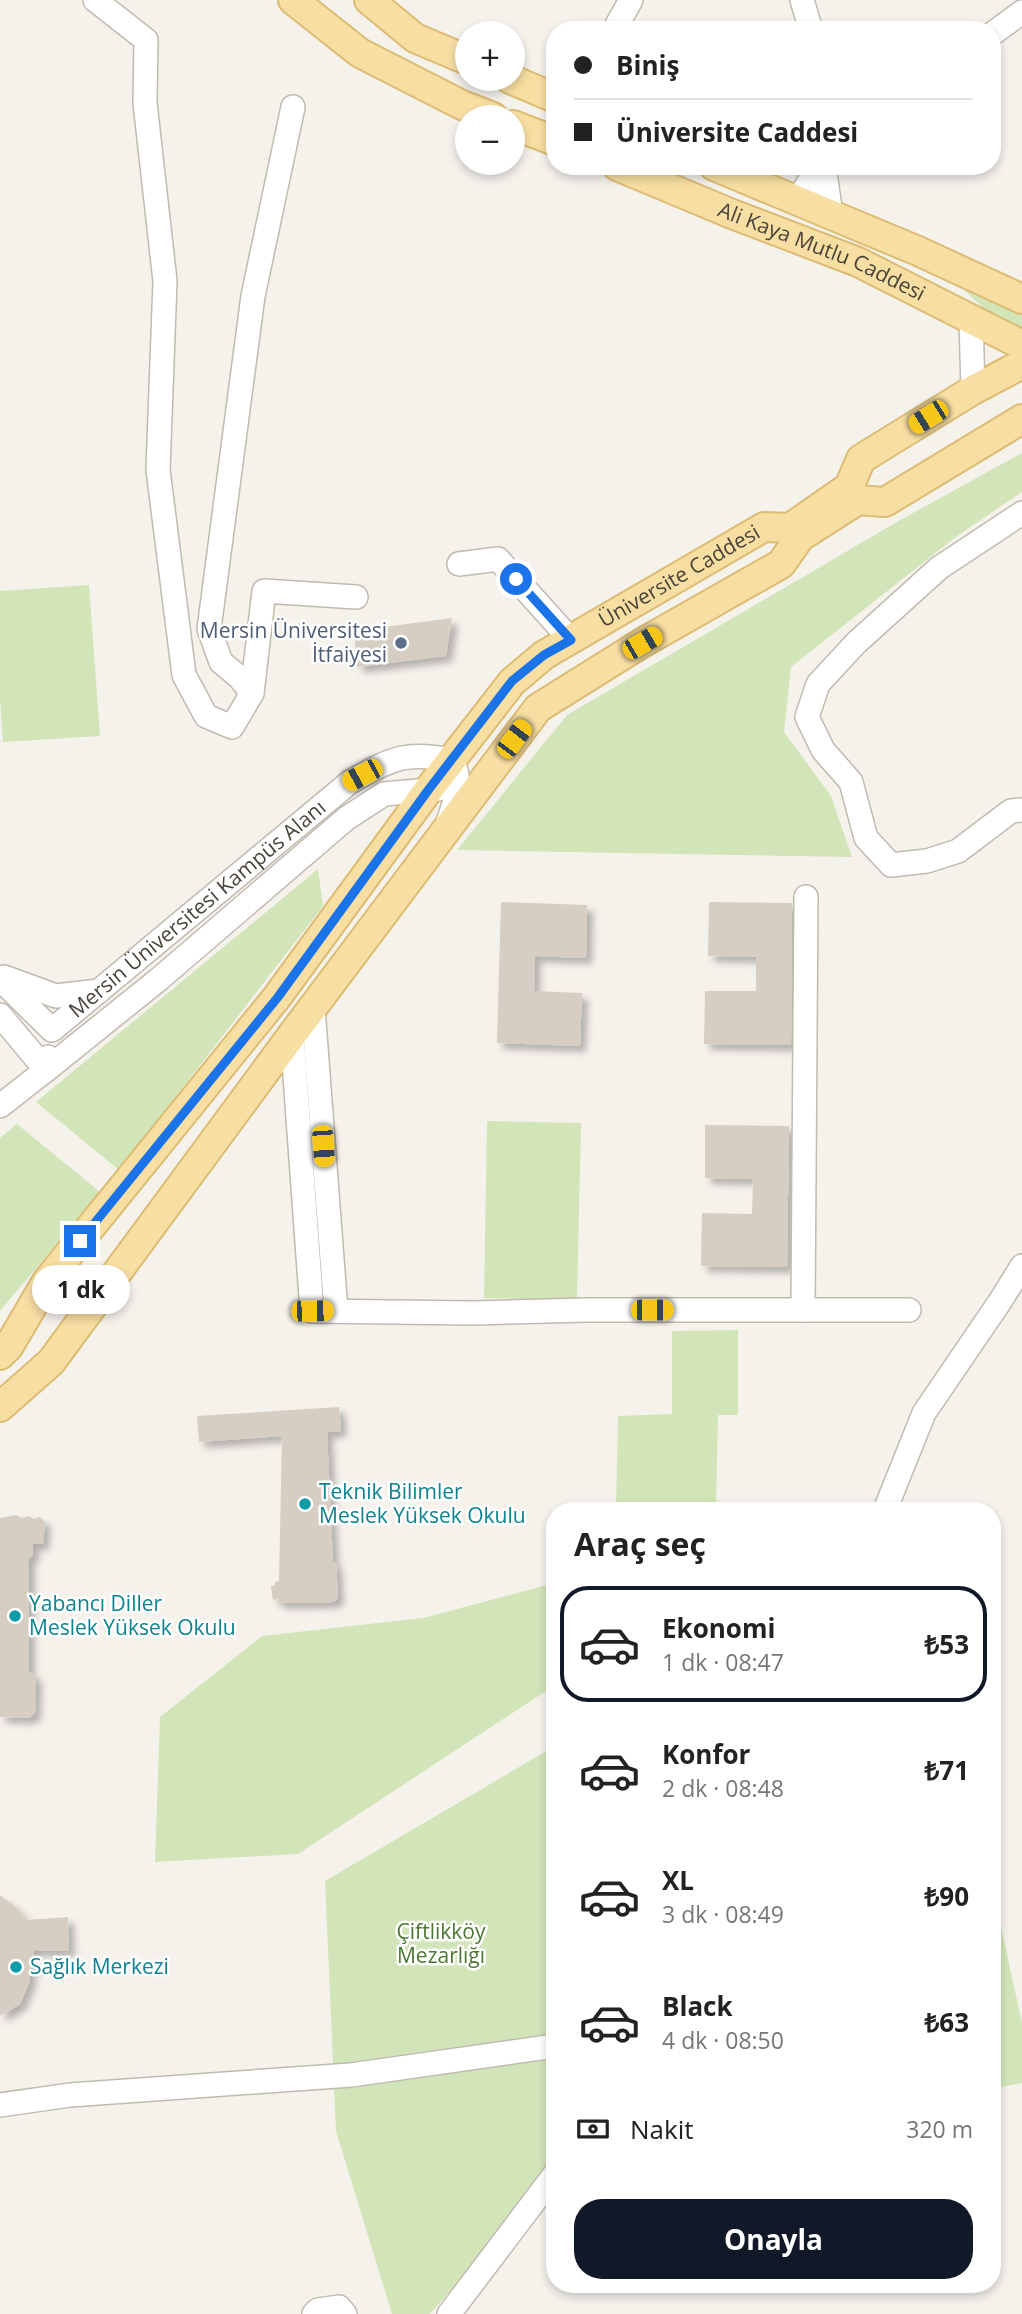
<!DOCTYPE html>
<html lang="tr">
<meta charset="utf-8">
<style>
:root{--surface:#fff;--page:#f2f2f2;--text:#222;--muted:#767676;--line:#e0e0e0;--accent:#111827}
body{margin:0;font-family:"Open Sans",sans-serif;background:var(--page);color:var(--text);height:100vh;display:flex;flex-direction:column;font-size:26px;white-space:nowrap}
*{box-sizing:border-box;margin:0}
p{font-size:23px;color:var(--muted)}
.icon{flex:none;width:38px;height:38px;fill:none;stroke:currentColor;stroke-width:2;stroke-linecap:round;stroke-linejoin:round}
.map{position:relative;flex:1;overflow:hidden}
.drawer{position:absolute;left:546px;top:1502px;width:455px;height:791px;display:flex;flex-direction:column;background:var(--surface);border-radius:28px;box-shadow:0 4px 10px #0003}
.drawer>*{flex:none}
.top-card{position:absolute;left:546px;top:21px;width:455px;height:154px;border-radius:28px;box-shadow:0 4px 10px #0003;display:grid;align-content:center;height:154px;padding:0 28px;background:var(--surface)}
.fabs{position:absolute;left:455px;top:21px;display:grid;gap:14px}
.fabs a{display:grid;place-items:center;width:70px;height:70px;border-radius:50%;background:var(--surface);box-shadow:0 4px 10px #0003;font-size:35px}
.end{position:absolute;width:32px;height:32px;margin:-16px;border:9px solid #1a73e8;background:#fff;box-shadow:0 0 0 4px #fff}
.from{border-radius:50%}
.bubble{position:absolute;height:49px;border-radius:24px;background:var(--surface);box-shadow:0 4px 10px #0003;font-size:23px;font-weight:700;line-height:49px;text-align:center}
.car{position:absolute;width:21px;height:42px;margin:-21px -10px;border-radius:9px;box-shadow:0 0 5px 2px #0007;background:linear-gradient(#f5c518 24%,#345 0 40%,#f5c518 0 76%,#345 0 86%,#f5c518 0)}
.top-card b{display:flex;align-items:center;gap:24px;height:66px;font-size:26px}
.top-card b+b{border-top:2px solid var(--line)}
.top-card i{width:18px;height:18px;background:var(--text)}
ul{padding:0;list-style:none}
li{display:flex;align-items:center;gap:21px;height:116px;margin:0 14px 10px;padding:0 14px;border:4px solid transparent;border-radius:28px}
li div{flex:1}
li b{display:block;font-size:26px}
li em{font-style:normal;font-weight:700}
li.current{border-color:var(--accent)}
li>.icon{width:63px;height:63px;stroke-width:1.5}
h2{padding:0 28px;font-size:32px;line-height:84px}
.pay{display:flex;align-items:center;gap:18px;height:77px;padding:0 28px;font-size:26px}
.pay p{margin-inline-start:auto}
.action{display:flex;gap:14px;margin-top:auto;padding:14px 28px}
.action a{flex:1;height:80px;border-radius:28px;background:var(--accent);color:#fff;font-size:28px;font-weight:700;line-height:80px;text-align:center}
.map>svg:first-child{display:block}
.green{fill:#d1e5b8}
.building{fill:#d6cec2;filter:url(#shadow)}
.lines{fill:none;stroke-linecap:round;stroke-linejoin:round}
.minor-casing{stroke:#c0baaf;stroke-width:26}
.major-casing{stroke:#dcbc73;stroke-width:32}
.minor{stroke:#fff;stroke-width:23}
.major{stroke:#f7dea2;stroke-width:28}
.route{stroke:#1a73e8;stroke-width:9}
.service-dot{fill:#5c6f8a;stroke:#fff;stroke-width:2.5}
.culture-dot{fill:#0f9aa8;stroke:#fff;stroke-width:2.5}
.labels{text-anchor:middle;stroke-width:5;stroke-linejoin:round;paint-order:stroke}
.street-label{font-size:21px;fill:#49433a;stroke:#fff}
.service-label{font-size:21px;fill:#4e5e75;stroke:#fff;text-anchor:end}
.culture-label{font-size:21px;fill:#0d838f;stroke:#fff;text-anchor:start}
.park-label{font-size:21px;fill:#4b7730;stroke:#fff}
</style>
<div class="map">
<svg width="1022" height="2314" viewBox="0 0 1022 2314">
<defs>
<filter id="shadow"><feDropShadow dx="6" dy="6" stdDeviation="3.5" flood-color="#0004"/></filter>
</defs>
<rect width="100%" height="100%" fill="#f5f2ec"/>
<path class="green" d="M950,277L1022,308V332L1017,339Z
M1022,453V492L957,536L791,667L784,732L831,796L852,857L457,850L567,715L902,519Z
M89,585L100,736L3,742L0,699V591Z
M318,869L323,906L119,1170L36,1102Z
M487,1121L581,1123L577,1300L484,1298Z
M17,1124L100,1192L0,1311V1138Z
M738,1330V1415H718L716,1510H616L618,1416L672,1414V1331Z
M555,1583V1685L298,1854L155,1862L160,1717L262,1636L423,1618Z
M555,1746V2170L430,2314H392L336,2131L325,1881Z
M992,1886L1022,2023V2083L992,2089Z"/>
<path class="building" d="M452,618L446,656L357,667L354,631Z
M501,902L587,905L586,958L535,956L534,991L582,993L580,1046L497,1043Z
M709,902L792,903L791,1045L704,1044L705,991H756V957L708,956Z
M705,1125L789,1126L787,1267L701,1266L702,1213L752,1214L753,1179L705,1178Z
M339,1407L341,1431L327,1432L333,1562H336L338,1598L333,1602L279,1603V1599L273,1600L271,1586L275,1585V1582L279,1581L282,1436L199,1442L197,1416Z
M16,1515L22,1518L29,1516L34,1519L40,1517L45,1522L43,1544H33V1555L29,1559V1672L36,1676L35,1713L29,1718L0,1717V1518Z
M0,1895L13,1905L27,1920L68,1917L69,1951L34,1950L29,1983L20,2004L0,2016Z"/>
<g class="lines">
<g class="minor-casing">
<g id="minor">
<path d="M95,0L146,40L145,103L165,281L158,470L184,675L206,716L232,727L252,693L264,591L356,597"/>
<path d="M802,0L811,30"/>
<path d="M614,30L631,0"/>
<path d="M992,34L1022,12"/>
<path d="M824,166L831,215"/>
<path d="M797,201L819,166"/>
<path d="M971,319L973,390"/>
<path d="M1022,513L939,568L856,643L818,684L807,717L823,750L851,782L866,838L891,865L927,861L958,851L1011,811L1022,810"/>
<path d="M459,564L498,559L571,640"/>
<path d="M252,693L239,677L221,662L209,629L253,296L293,107"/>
<path d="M4,977L56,996L99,991"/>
<path id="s1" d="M0,979L52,1030L350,782C392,759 402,751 452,760C463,780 455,802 448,822"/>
<path d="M313,1008L336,1311"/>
<path d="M0,1015L46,1070L158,980L347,818L384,794L439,789"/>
<path d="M292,1035L312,1311L474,1313L588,1310H909"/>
<path d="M0,1106L46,1070L48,1057"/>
<path d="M803,1310L806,897"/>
<path d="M885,1510L924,1413L1001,1300L1022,1266"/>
<path d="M0,2105L70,2095L351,2075L555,2046"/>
<path d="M314,2314L318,2310L339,2307L345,2314"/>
<path d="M449,2314L555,2174"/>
</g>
</g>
<g class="major-casing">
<g id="major">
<path d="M293,0L360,53L462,105L493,117"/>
<path d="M369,0L415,38L467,60"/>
<path d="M510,79L555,98"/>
<path d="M513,125L555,141"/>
<path id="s2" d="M617,166L732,214L858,262L1022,345"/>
<path d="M714,166L918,251L1022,299"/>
<path id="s3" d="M0,1355L9,1346L47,1281L277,997L429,789L512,682L544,655L764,527L790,528L849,487L861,459L973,390L1022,364"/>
<path d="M0,1407L51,1362L292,1035L538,708L642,643L781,564L800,537L858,500L885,502L1022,419"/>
</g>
</g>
<use href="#minor" class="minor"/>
<use href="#major" class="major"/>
</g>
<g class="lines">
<path class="route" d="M80,1241L278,997L429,789L512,681L544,655L571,640L516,579"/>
</g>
<circle class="service-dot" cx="401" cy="643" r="7"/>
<g class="culture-dot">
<circle cx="305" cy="1504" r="7"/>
<circle cx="15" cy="1616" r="7"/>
<circle cx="16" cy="1967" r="7"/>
</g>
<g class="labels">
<g class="street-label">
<text dy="7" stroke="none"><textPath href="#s2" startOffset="222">Ali Kaya Mutlu Caddesi</textPath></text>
<text dy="7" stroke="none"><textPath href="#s3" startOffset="1045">Üniversite Caddesi</textPath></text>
<text dy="7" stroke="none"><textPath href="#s1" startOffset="262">Mersin Üniversitesi Kampüs Alanı</textPath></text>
</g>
<g class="service-label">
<text x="387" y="638">Mersin Üniversitesi<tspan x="387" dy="24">İtfaiyesi</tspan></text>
</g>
<g class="culture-label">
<text x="319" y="1499">Teknik Bilimler<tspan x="319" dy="24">Meslek Yüksek Okulu</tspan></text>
<text x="29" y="1611">Yabancı Diller<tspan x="29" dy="24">Meslek Yüksek Okulu</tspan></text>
<text x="30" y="1974">Sağlık Merkezi</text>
</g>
<g class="park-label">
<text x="441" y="1939">Çiftlikköy<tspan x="441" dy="24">Mezarlığı</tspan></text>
</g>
</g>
</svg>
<div class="fabs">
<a>+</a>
<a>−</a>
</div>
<i class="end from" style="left:516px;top:579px"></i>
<i class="end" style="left:80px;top:1241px"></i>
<div class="bubble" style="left:32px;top:1265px;width:98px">1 dk</div>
<i class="car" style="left:928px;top:417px;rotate:238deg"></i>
<i class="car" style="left:642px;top:643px;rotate:60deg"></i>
<i class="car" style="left:514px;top:739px;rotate:37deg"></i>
<i class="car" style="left:362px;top:775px;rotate:242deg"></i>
<i class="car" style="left:323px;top:1146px;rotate:176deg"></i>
<i class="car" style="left:652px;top:1310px;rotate:90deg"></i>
<i class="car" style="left:312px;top:1311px;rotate:89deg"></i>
<div class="top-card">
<b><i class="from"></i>Biniş</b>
<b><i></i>Üniversite Caddesi</b>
</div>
<section class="drawer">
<h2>Araç seç</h2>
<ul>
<li class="current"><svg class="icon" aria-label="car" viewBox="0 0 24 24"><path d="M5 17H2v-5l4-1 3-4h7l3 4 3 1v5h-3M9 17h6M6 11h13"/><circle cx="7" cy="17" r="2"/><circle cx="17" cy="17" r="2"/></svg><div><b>Ekonomi</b><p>1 dk · 08:47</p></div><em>₺53</em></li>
<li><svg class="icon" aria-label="car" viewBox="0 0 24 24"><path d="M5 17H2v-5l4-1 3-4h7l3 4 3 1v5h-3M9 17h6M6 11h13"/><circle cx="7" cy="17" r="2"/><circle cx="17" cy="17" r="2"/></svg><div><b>Konfor</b><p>2 dk · 08:48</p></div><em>₺71</em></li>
<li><svg class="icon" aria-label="car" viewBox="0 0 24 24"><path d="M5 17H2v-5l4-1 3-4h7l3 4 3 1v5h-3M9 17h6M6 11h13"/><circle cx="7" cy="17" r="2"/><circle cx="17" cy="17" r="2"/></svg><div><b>XL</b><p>3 dk · 08:49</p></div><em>₺90</em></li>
<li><svg class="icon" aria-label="car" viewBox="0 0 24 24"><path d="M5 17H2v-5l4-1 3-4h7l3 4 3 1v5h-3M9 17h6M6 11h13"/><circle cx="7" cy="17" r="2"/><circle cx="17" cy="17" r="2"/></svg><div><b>Black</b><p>4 dk · 08:50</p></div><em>₺63</em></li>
</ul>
<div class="pay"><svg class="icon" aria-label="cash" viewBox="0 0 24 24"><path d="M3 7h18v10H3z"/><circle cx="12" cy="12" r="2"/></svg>Nakit<p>320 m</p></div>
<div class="action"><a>Onayla</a></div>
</section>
</div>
